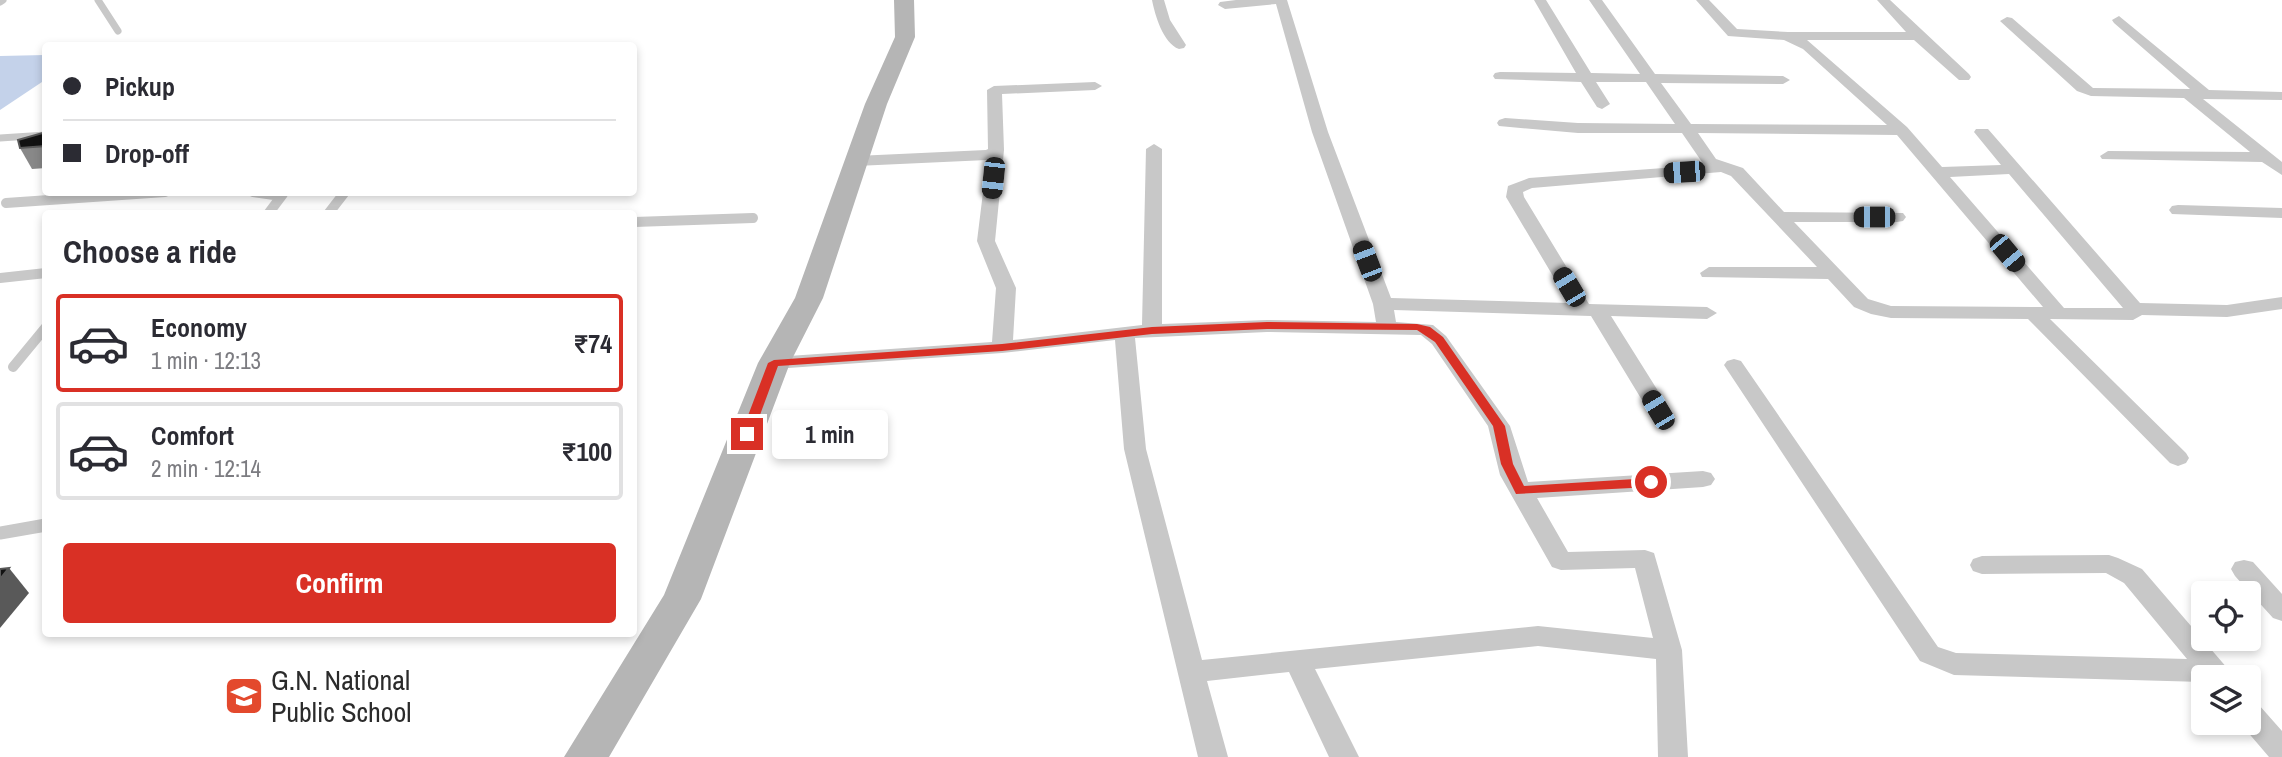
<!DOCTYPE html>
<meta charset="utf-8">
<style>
:root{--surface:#fff;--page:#f2f2f3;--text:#2b2b33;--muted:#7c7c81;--line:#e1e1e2;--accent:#d93025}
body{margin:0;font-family:"Archivo Narrow",sans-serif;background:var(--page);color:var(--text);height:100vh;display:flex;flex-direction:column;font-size:26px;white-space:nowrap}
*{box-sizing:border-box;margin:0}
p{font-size:23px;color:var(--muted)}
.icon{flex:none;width:38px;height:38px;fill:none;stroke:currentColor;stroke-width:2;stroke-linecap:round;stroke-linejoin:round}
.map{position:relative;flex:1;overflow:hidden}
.sheet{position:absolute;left:42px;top:210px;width:595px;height:427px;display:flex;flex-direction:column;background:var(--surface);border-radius:7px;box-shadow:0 4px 10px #0003}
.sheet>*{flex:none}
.guide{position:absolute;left:42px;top:42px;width:595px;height:154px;border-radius:7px;box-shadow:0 4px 10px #0003;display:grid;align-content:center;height:154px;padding:0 21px;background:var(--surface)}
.controls{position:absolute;left:2191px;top:581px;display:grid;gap:14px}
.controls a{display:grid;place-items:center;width:70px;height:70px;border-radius:7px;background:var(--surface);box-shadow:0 4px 10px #0003;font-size:35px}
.end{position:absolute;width:32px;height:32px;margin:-16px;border:9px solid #d93025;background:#fff;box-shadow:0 0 0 4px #fff}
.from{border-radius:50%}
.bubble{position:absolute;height:49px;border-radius:7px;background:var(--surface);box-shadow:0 4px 10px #0003;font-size:23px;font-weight:700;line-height:49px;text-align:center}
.car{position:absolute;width:21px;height:42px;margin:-21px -10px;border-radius:9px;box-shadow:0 0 5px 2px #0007;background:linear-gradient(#222 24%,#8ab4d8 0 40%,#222 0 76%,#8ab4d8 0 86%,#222 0)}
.guide b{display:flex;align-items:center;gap:24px;height:66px;font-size:26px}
.guide b+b{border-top:2px solid var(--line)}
.guide i{width:18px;height:18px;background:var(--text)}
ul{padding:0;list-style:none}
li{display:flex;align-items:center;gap:21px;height:98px;margin:0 14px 10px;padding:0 7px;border:4px solid var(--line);border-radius:7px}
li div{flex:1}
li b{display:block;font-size:26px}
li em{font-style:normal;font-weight:700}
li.current{border-color:var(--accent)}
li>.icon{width:63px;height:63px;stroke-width:1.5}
h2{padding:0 21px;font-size:32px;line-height:84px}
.action{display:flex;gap:14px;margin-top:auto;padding:14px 21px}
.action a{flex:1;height:80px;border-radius:7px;background:var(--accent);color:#fff;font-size:28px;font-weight:700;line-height:80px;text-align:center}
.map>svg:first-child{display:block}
.water{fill:#c4d2ea}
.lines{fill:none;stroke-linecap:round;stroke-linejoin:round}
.lane-far2{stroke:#c8c8c8;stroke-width:7}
.lane-far1{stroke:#c8c8c8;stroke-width:10}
.lane{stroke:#c8c8c8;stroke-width:13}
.street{fill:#c8c8c8;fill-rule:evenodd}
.secondary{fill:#b5b5b5;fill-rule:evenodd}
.wall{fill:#888}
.shaded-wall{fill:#595959}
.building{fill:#121212;stroke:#595959;stroke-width:2}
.route{fill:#d93025}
.labels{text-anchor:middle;stroke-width:7;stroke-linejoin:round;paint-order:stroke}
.near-poi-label{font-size:28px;fill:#2b2b2b;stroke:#fff;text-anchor:start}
</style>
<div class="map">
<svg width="2282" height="757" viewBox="0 0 2282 757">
<rect width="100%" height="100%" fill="#fff"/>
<path class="water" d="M45,55V80L0,110V56Z"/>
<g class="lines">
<path class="lane-far2" d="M98,0L118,31
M0,2L3,0
M0,138L46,135"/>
<path class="lane-far1" d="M253,192L281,196
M6,203L165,192
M268,214L283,194
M328,214L345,192
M634,222L753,218
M0,278L46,273
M13,367L46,327"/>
<path class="lane" d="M0,533L46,525"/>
<path class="street" d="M1152,0H1164L1170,20L1186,45L1184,48L1179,49C1163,43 1155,15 1152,0Z
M1236,0H1287L1328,132L1391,298L1569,303L1506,197L1508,186L1529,178L1704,165L1682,133H1578L1499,126L1497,123L1499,120L1505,118L1578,123L1675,124L1646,82H1596L1610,104L1602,109L1597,107L1581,82L1495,79L1493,76L1495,73L1500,72L1576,73L1534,0H1546L1591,73L1640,74L1589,0H1602L1655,74L1783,76L1790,80L1783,84L1661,83L1691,124L1887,125L1803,49L1784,40L1728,36L1696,0H1709L1737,29L1788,32H1906L1877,0H1890L1969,74L1971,77L1969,80H1959L1914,40H1807L1907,127L1942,167L2001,165L1974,132L1976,129H1988L2140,303L2227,305L2282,297V309L2227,317L2142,315L2133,320L2050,319L2186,453L2189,458L2186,463L2178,466L2170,463L2028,319L1891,318L1871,314L1854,307L1828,279L1702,277L1700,273L1709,267H1817L1731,176L1721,172L1532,188L1523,192L1524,197L1589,304L1707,307L1717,313L1707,319L1611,316L1670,410L1667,415H1651L1591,316L1394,310L1396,322L1433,325L1446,336L1510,426L1528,482L1703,471L1711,473L1715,479L1711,485L1703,487L1537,498L1568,552L1645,550L1654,553L1682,650L1688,757H1658L1656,659L1538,646L1315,669L1359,757H1329L1289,672L1207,681L1228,757H1198L1124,449L1115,340L1002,353L774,369L767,367L764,363L767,359L774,357L992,342L996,288L977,241L987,160L856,166L848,161L856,156L986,150L988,149L987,90L994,86L1095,82L1102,86L1095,90L1002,94L1004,150L995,241L1016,288L1013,340L1142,325L1146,149L1154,144L1162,149V324L1267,320L1376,322L1373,304L1312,132L1276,4L1225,9L1218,5L1220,2ZM1698,133L1897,135L2043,307L1891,306L1868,299L1794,222H1897L1903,221L1906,217L1903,213L1784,212L1743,168L1716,159ZM2009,174L2123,308H2064L1950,177ZM1267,332L1421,335L1432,344L1488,426L1500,475L1552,567L1561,570L1635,568L1653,638L1538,626L1202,660L1146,449L1135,338Z
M2119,16L2209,90L2282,92V100L2203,99L2282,162V175L2262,162L2102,159L2100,156L2108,151L2250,152L2184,98L2091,96L2077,91L2000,21L2007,17L2012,18L2093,88L2190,89L2114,23L2112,20Z
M2178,205L2282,208V218L2172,214L2169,210L2172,206Z
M1734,359L1741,361L1938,647L1956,653L2187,659L2124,583L2106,573L1982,574L1973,571L1970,565L1973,559L1982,556L2109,555L2118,558L2142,569L2228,669L2232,677H2203V682L1954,675L1920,661L1724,365L1727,361Z
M2244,560L2253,562L2282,594V621L2273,618L2235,576L2231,569L2235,562Z
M2249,701L2259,705L2282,731V757H2269L2240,723H2249Z"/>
<path class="secondary" d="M894,0H914L915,37L887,104L823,298L790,363L701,599L609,757H564L664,595L758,363L795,298L865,104L895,37Z"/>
</g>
<path class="wall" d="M46,132V168L32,169L20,148Z"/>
<path class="shaded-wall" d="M9,568L29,593L0,628V579Z"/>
<path class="building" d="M46,132V146L20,148L18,140Z
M9,568L0,579V569Z"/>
<path class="route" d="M1267,322L1417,324L1430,327L1443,337L1505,426L1513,464L1524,486L1651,478L1657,482L1651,487L1516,494L1501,464L1493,426L1435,342L1417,330L1267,329L1152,334L1002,351L778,366L753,434L747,438L741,434L768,363L774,360L1002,344L1152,327Z"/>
<defs>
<g id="school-square" transform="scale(2.0125)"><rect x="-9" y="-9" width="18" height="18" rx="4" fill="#e3492d" stroke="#fff"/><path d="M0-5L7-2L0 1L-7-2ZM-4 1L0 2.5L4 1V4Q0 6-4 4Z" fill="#fff"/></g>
</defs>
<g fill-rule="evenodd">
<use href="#school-square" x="244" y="696"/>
</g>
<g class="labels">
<g class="near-poi-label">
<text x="271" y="690">G.N. National<tspan x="271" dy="32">Public School</tspan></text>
</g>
</g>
</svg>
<div class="controls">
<a><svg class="icon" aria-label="locate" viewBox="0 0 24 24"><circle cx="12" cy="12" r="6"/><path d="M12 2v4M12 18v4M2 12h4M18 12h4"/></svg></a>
<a><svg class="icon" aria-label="layers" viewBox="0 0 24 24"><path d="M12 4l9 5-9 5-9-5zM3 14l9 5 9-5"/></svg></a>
</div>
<i class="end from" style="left:1651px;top:482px"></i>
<i class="end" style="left:747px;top:434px"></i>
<div class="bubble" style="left:772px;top:410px;width:116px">1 min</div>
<i class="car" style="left:1684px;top:172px;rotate:266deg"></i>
<i class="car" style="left:993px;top:178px;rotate:186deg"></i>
<i class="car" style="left:1874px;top:217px;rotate:270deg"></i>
<i class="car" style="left:2007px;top:253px;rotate:140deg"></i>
<i class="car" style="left:1367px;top:261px;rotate:339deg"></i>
<i class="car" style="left:1569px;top:287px;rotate:329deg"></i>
<i class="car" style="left:1658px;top:410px;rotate:329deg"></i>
<div class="guide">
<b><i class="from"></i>Pickup</b>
<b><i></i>Drop-off</b>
</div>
<section class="sheet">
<h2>Choose a ride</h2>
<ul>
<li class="current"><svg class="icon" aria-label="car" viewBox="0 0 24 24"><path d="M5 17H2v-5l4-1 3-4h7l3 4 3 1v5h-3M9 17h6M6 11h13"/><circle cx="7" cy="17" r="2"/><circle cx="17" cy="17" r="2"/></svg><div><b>Economy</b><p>1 min · 12:13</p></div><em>₹74</em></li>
<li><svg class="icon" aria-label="car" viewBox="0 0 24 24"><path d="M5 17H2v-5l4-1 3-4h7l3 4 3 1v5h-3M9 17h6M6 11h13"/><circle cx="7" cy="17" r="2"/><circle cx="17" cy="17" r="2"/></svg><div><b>Comfort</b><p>2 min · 12:14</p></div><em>₹100</em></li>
</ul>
<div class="action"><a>Confirm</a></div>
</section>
</div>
